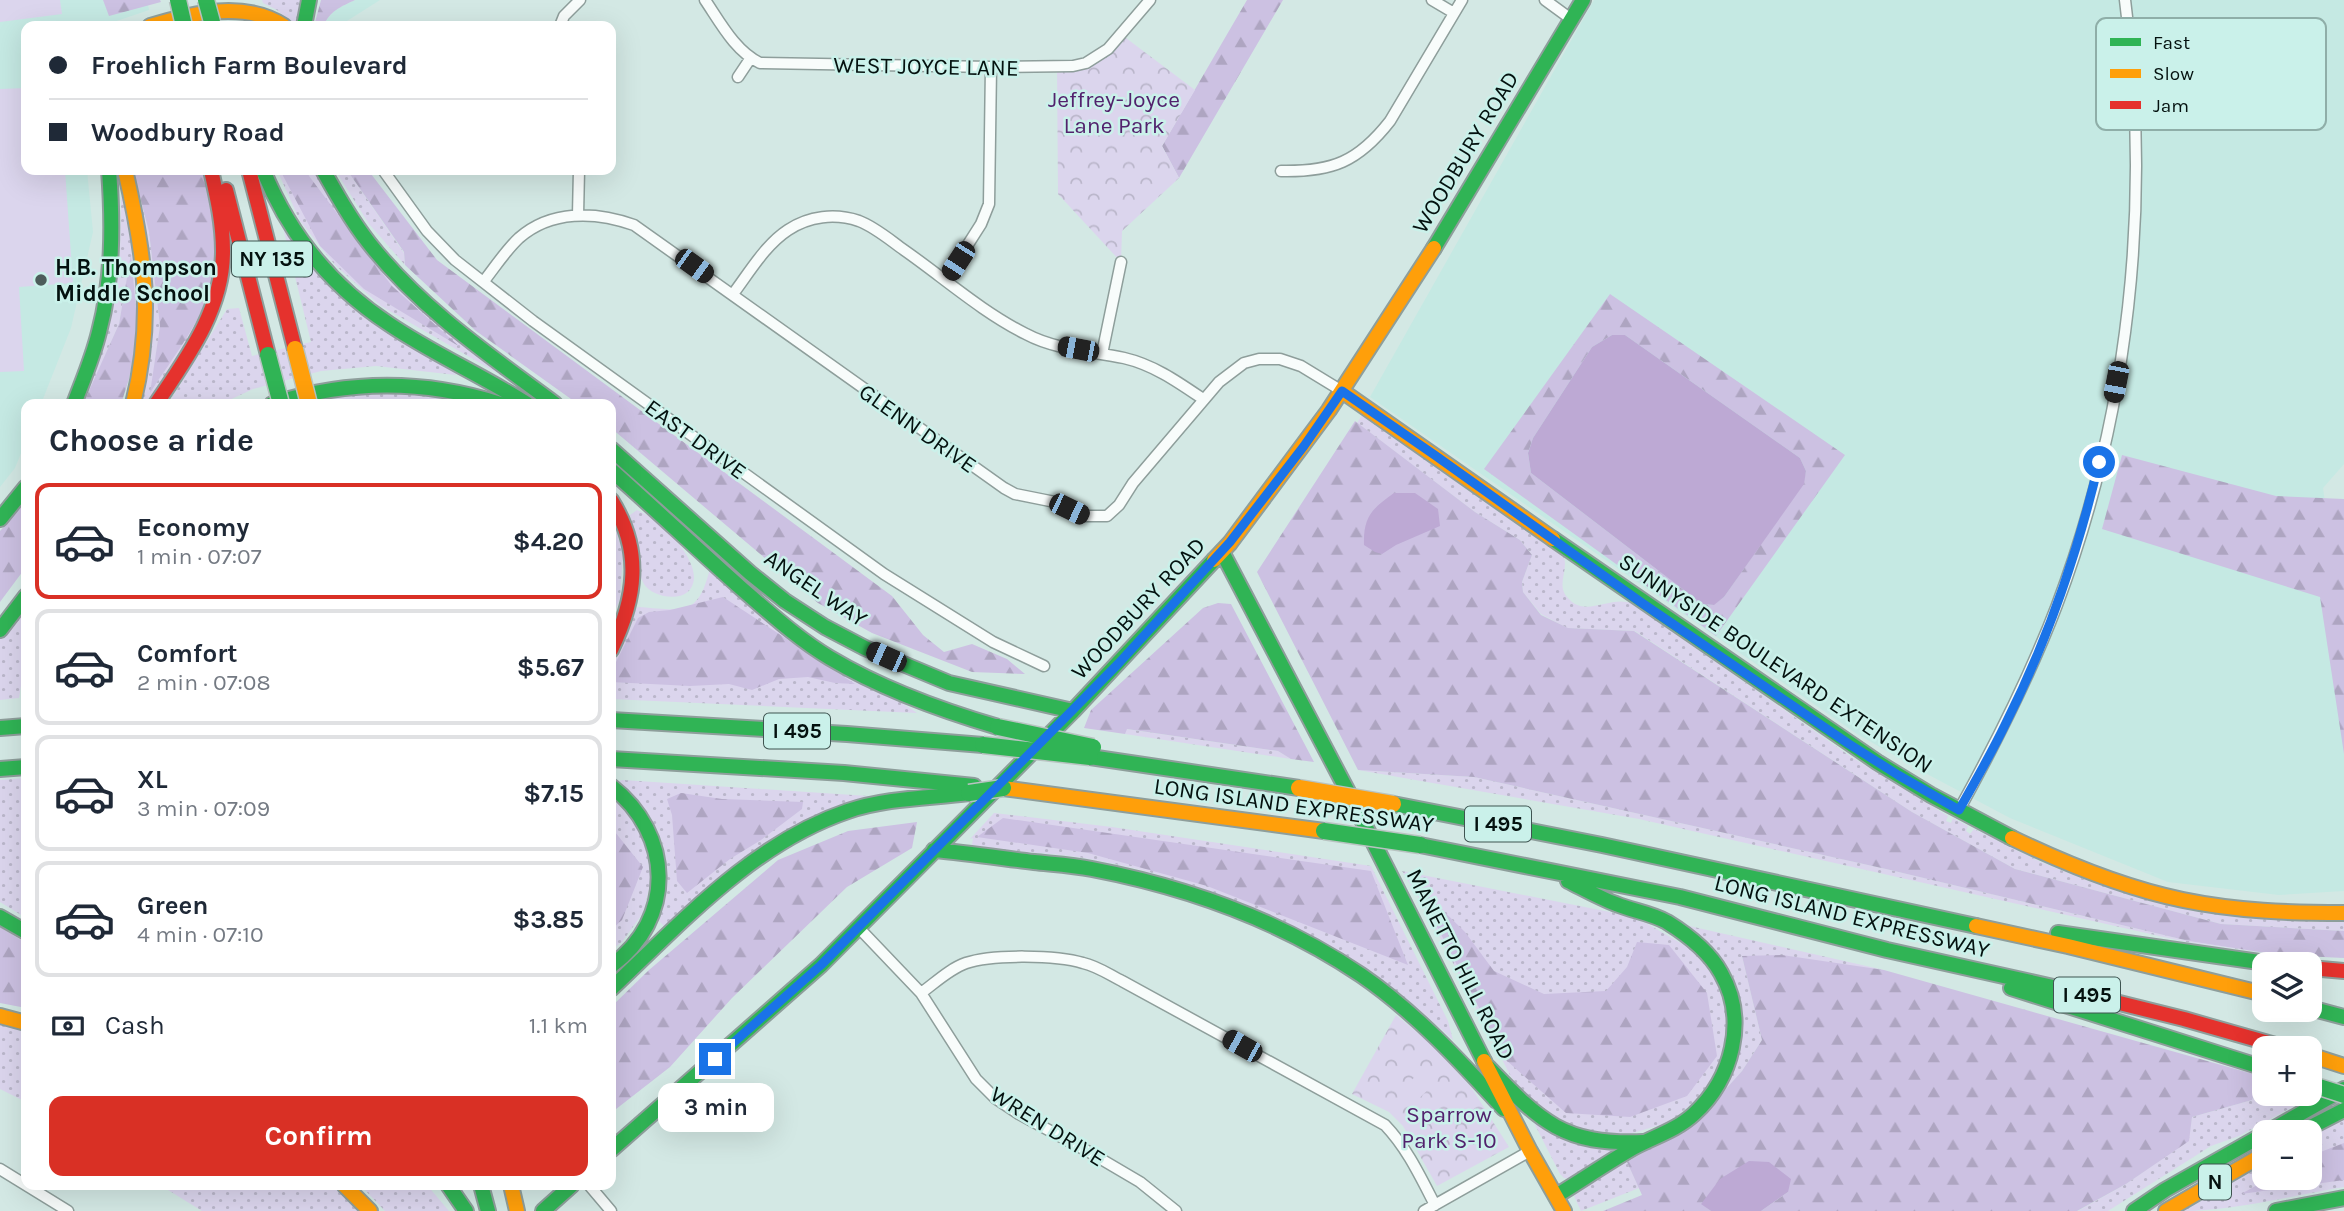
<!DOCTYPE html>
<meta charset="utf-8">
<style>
:root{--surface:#fff;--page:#f6f6f7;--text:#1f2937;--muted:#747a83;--line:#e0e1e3;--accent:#d93025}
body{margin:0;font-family:Karla,sans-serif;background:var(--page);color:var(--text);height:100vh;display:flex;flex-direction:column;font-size:26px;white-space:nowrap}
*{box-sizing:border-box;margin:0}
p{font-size:23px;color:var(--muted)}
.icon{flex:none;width:38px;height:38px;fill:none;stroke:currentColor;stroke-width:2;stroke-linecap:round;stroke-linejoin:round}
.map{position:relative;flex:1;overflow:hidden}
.details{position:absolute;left:21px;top:399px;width:595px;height:791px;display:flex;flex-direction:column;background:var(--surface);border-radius:14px;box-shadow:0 7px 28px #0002}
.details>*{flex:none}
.top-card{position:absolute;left:21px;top:21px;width:595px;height:154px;border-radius:14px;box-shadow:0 7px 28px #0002;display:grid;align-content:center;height:154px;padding:0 28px;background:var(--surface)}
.controls{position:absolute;left:2252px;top:952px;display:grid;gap:14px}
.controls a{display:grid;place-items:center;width:70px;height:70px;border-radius:14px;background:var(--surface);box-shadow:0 7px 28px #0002;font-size:35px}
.end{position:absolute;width:32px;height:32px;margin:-16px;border:9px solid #1a73e8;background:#fff;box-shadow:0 0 0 4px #fff}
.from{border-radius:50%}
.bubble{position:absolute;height:49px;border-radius:14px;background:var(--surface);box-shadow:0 7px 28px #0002;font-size:23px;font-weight:700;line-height:49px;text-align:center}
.car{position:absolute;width:21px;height:42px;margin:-21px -10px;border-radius:9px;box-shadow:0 0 5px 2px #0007;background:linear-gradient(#222 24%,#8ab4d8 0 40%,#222 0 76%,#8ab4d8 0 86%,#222 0)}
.top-card b{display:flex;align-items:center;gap:24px;height:66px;font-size:26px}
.top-card b+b{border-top:2px solid var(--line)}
.top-card i{width:18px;height:18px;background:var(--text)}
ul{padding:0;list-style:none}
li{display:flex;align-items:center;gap:21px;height:116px;margin:0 14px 10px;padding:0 14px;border:4px solid var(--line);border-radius:14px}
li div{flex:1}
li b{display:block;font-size:26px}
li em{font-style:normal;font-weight:700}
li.active{border-color:var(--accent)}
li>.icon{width:63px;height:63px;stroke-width:1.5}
h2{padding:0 28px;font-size:32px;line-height:84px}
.pay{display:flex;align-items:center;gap:18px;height:77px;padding:0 28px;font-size:26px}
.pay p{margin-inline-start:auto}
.cta{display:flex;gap:14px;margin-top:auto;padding:14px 28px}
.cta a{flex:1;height:80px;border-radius:14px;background:var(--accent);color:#fff;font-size:28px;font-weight:700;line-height:80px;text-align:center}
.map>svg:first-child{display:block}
.built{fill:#c5e9e3}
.grass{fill:url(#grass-dots)}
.forest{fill:url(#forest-firs);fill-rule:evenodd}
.park{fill:url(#park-crowns)}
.pitch{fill:#dbd5ed}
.water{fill:#bda9d4}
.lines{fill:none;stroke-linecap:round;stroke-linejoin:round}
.street-casing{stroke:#8e9e9b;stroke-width:13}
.fast-casing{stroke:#8e9e9b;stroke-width:18}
.slow-casing{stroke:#8e9e9b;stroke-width:18}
.jam-casing{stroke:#8e9e9b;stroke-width:18}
.street{stroke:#f8fcfb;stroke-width:10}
.fast{stroke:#30b455;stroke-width:14}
.slow{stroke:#ff9f0a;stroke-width:14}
.jam{stroke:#e5322d;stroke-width:14}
.fast-bridge-casing{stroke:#b8c3c1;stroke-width:19;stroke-linecap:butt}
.slow-bridge-casing{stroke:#b8c3c1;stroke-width:19;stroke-linecap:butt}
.fast-bridge{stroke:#30b455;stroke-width:16}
.slow-bridge{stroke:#ff9f0a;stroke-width:16}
.route{stroke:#1a73e8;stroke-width:9}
.poi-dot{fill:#4c5c5a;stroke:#caf1ea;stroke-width:2.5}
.labels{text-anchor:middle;stroke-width:5;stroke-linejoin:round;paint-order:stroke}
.shield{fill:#caf1ea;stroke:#3f5451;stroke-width:2}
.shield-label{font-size:21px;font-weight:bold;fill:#04110f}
.street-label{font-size:23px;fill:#04110f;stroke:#caf1ea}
.park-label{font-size:23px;fill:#52226d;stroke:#caf1ea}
.poi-label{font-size:23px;font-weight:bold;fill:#04110f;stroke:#caf1ea;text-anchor:start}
.key{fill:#caf1ea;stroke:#8faea8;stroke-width:2}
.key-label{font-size:19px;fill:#04110f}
</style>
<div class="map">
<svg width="2344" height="1211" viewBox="0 0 2344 1211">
<defs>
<pattern id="grass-dots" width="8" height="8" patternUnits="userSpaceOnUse" patternTransform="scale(1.75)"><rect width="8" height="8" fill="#dbd5ed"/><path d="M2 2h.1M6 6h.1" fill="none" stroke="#bab6ca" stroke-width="1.8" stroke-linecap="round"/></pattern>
<pattern id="forest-firs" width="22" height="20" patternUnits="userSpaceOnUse" patternTransform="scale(1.75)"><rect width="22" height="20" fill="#ccc1e2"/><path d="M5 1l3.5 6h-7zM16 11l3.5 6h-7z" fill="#aea5c1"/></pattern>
<pattern id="park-crowns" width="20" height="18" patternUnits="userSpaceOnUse" patternTransform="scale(1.75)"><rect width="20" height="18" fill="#dbd5ed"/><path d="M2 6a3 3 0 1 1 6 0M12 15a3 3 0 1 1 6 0" fill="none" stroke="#bab6ca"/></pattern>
</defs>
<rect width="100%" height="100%" fill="#d3e8e4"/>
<path class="built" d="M0,0H147L149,10L102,26H26V170H87L93,232L71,328L41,404H26V441L15,468L0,487Z
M355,0H380L339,26H324V22L336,9Z
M1594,0H2344V464L2323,488L2344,639V891L2279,895L2168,882L2010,818L1927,774L1857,734L1370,397Z"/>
<path class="grass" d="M262,0H304L299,23L292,24L277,10L263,3Z
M133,170L149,232L160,326L151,391L200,314L215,275L204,319L153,396L144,404H140L148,369Z
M277,170H319L342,212L515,383L381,306L335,265L300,221Z
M335,170H347L404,253L405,265L369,224Z
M121,196H124C135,245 140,280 138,330L131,257L119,324L88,394L112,314L120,254Z
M281,219L319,271L457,371L456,375L376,366L321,371L253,389L221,404H168L227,309L239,308L252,356L311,342Z
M411,389L481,404H326L324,396Z
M1362,415L1563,555C1570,570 1555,584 1568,598C1586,619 1611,594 1633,604L1850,756L1948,816L1946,821L1951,823L1953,818L1968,826L1966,831L1970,834L1974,829C2001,842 2028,857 2056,868C2146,906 2246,924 2344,921V931L2221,924L2015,869L1912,812L1635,631L1567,628L1541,614L1523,592L1522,582L1532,555L1520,540L1475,512L1357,423Z
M637,510C643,513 650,516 656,521C671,533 704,567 691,588C682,603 652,597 644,584C635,568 634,534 630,515Z
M611,514L623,553L620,599L611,620Z
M710,568L904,704L917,713L611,699V657L633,611L638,607C683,610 698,618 710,568Z
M26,609V655L19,698L0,700V638Z
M1126,729L1278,751L1291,759L1125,734Z
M1358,770L1474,777L1886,869L2189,941L2279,955L2186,942L1639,819Z
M26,778V918L0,902V780Z
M623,780L868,796V799L817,815L667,929L657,919C660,909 665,898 666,887C671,842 651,810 619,781Z
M611,799L619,803L643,835L652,877L643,913L622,942L611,950Z
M994,813L1112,827L1371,866L1448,1021L1453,1040C1349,943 1223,882 1084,858C1047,852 1009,853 972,845L973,838L970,839Z
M1402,871L1615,913L1646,923L1689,948L1714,973L1727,1016L1723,1059L1701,1096L1670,1122L1623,1136L1579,1132L1539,1112L1511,1077L1426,910Z
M1685,925L1884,970L1742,956L1762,1040L1742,1071L1714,1102L1742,1040V1006L1732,974L1714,948Z
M0,1021L26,1028V1102L0,1089Z
M2264,1080V1094L2310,1093L2315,1095L2239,1136L2211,1146L2108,1211H2078L2126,1184L2188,1141L2192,1117L2252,1100L2258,1081Z
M1529,1113L1611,1150L1612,1156L1571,1179L1564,1178L1560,1174Z
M2344,1117V1187C2290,1196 2235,1211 2181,1211L2264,1162V1178H2310V1136Z
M1627,1162L1639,1188L1581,1211L1574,1196L1577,1191Z
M160,1185H332L364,1211H202Z
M360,1185H427L449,1211H385Z"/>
<path class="forest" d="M103,0H160L161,2L109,16Z
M321,0H355C342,6 328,12 324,26H314Z
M1247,0H1283L1179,178L1162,146Z
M133,170H203C209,202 222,244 214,276C205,318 173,357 150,393L160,326L149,232Z
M280,170H307L309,176L392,286L460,347L364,289L320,246Z
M347,170H368L437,260L892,596L923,635L944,652L972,644L1007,659L1025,674L972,672L872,633L818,603L611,428V404H578L476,331L405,265L404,252Z
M131,254L138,330L129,379L121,404H83L119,324Z
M1610,294L1845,455L1716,636L1484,469ZM1612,335H1625L1800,458L1806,471L1803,484L1724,597L1713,605L1702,604L1531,473L1528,453L1533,438L1592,347Z
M1355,421L1475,512L1520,540L1532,555L1522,582L1523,592L1541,615L1568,628L1634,631L1912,812L2015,869L2221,924L2344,931V958L2279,955L2189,941L1886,869L1474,777L1358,770L1257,572Z
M2122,455L2276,496L2344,499V754L2320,597L2102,529Z
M26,501V567L0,602V531Z
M723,597L855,684L835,683L808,677L779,679L752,690L729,684L690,686L611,682V672L638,618L649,612L670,610Z
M1218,603L1231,604L1314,762L1291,759L1278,751L1127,729L1125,734L1084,728L1091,710L1203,608Z
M681,793L722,799L803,802L802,809L761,840L730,859L687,893L677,881L672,815L667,799Z
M1003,818L1371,871L1408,965L1207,886L1088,853L977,837Z
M917,822L912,848L847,887L732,998L670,1067L611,1113V1007L649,970L778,860L848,831Z
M611,827L643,867L622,920L611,930Z
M1414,882L1465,932L1494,971L1544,994L1606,991L1627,967L1637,942L1669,945L1707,993L1717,1056L1687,1096L1630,1117L1566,1113L1506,1060Z
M0,927L26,943V1008L0,1003Z
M1782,955L1884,970L2264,1077V1080L2258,1081L2252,1100L2192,1117L2189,1141L2126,1184L2077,1211H1761L1788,1192L1701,1203L1711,1211H1603L1642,1195L1627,1162L1696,1122L1742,1071L1762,1040L1742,956Z
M2344,1143V1180L2241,1194L2270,1178H2310V1156Z"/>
<path class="park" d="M1122,35L1195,90L1162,146L1179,178L1122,231L1121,262L1058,194L1057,67L1073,66Z
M1396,1015L1430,1043L1471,1087L1509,1147L1437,1186L1403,1126L1389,1112L1352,1094Z"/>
<path class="pitch" d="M0,0H60L62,14L0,22Z
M26,88V170H65L73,283L19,287L24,371L0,372V89Z
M1117,110L1120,129L1087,133L1085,114Z
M1421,1071L1434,1084L1410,1107L1397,1094Z"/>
<path class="water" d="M1612,335H1625L1800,458L1806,471L1804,484L1724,597L1714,605L1702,604L1531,473L1528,453L1533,438L1592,347Z
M1394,493H1415L1438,509L1440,526L1396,545L1382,554L1375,552L1364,545C1363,516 1373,508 1394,493Z
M1749,1161L1769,1162L1791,1179L1788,1192L1761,1211H1711L1701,1204L1720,1179Z"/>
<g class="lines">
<g class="street-casing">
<path id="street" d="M705,0C720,22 735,51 760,63L991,67L1073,66L1086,63L1108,49L1150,0
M1432,0L1454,13
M1545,0L1571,19
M560,26L564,16L580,0
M738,77L750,59
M383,170L427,231L455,260L533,321L884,574L993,642L1044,666
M1281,171C1332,172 1358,162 1390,121L1462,0
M578,215L579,170
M946,279L981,224L989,204L991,67
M484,281C495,267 506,250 519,238C551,210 595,211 634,225L1004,488L1015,494L1055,502L1083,516H1107L1119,505L1133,483L1219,382L1244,363L1259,359H1280L1301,366L1342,391
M733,294C749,273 765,245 788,230C809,216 835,213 859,221C875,227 890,240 904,250C944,278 982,312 1026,334C1056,350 1091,351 1124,358C1154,365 1178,382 1203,399
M1102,354L1121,262
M1959,810C1996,743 2030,676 2057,605C2129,414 2152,202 2125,0
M858,927L921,993L976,1079L995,1098L1019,1114L1089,1152L1140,1182L1176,1211
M921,993C935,983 949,969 966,963C992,954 1057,955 1083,963C1097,966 1110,975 1122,981L1385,1125C1407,1148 1420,1176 1435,1205
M0,1169L68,1211
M589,1185L611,1211
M1424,1211L1530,1151"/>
</g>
<g class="fast-casing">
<path id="fast" d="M304,26L309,0
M263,170C289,234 331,286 389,324C433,354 482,375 527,404
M323,170C337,195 351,220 369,243C420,308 489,355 555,404
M1434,248L1583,0
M74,404C83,380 93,357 99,332C113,279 113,224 109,170
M272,404C349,380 423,379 500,404
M611,449L750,573L785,601L825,627L865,648L949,683L1073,711
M611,470C655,509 698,550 742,589C770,613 798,639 830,658C882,689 940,710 998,727
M0,519L26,487
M1553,539L1877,762L1931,795L2012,838
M1222,552L1347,790L1484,1061
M0,630L26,596
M611,720L847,734L983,745
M0,728L26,726
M1090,757L1299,788
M611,759L844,773L974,786
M0,769L26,767
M611,786C673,834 676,919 611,966
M1393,804L1602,845L1976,926
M1420,845L1680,897L1887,950L2071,991
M934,850C967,853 1001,858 1034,862C1053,864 1073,865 1092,869C1186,887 1281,921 1361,975C1415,1012 1460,1061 1504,1109
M0,917L26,932
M2058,933L2273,964
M2011,988L2264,1068
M611,989C682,922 753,843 848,811C886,798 929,798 969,793
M2310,1008L2344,1017
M1488,1067C1541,1122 1563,1145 1643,1142
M2268,1132L2344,1089
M2301,1132L2344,1110
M611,1150L821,965L1073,711L1214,560
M448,1185L466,1211
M481,1185L488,1211
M1556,1196C1582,1180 1607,1163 1633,1148C1653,1137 1677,1130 1694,1114C1732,1079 1748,1020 1721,973C1709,951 1688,935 1667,922C1651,913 1633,911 1616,904C1600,898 1584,889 1568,881
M543,1211L572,1185
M2134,1211L2165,1190L2264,1134
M2276,1211L2344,1198"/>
</g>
<g class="slow-casing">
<path id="slow" d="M150,26C193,13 244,0 284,26
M125,170C145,255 154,318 133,404
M1342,391L1553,539
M1214,560L1230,543L1329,410L1434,248
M1003,788L1324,831
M2012,838C2066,864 2124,888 2183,900C2236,911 2290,913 2344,913
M1976,926L2068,946L2264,994
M0,1016L26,1023
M2310,1055L2344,1066
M1484,1061L1530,1151L1564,1211
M344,1185L370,1211
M511,1185L517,1211
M2166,1211L2264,1154"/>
</g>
<g class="jam-casing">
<path id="jam" d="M249,170L295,349
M226,190L268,355
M156,404C187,358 223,309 223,251C223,223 217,197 211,170
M611,500C643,551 636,598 611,650
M2310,968L2344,971
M2071,991L2184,1019L2286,1048"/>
</g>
<use href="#street" class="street"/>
<use href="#fast" class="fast"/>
<use href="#slow" class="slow"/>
<use href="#jam" class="jam"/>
<g class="fast-bridge-casing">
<path id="fast-bridge" d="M178,0L184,26
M206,0L212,22
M268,355L281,404
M998,727L1093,747
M983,745L1090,757
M969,793L1003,788
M1324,831L1420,845
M2310,1084L2344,1095"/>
</g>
<g class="slow-bridge-casing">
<path id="slow-bridge" d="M295,349L309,404
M1299,788L1393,804"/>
</g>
<use href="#fast-bridge" class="fast-bridge"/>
<use href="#slow-bridge" class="slow-bridge"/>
</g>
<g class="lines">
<path class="route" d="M715,1059L821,965L1118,664L1230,542L1304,446L1342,391L1436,456L1642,603L1849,744L1898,775L1959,810C1975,782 1991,754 2005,725C2047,642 2078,552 2099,462"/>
</g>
<circle class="poi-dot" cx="41" cy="280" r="7"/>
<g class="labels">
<g class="shield">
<rect x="232" y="241.5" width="80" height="35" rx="5"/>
<rect x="764" y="713.5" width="66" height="35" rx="5"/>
<rect x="1465" y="806.5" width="66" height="35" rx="5"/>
<rect x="2054" y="977.5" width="66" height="35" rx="5"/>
<rect x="2199" y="1164.5" width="32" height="35" rx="5"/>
</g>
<g class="shield-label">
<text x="272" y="266">NY 135</text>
<text x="797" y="738">I 495</text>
<text x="1498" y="831">I 495</text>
<text x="2087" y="1002">I 495</text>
<text x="2215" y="1189">N</text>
</g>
<g class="street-label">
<text transform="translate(926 66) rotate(1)" y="8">WEST JOYCE LANE</text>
<text transform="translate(1465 152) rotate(-59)" y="8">WOODBURY ROAD</text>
<text transform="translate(918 428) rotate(35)" y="8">GLENN DRIVE</text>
<text transform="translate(696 439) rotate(36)" y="8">EAST DRIVE</text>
<text transform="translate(816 588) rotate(34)" y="8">ANGEL WAY</text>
<text transform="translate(1138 608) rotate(-47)" y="8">WOODBURY ROAD</text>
<text transform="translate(1776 663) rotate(34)" y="8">SUNNYSIDE BOULEVARD EXTENSION</text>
<text transform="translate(1294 805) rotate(8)" y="8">LONG ISLAND EXPRESSWAY</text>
<text transform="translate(1852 916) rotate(14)" y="8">LONG ISLAND EXPRESSWAY</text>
<text transform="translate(1461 964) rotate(63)" y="8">MANETTO HILL ROAD</text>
<text transform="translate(1048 1126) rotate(32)" y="8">WREN DRIVE</text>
</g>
<g class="park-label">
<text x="1114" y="107">Jeffrey-Joyce<tspan x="1114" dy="26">Lane Park</tspan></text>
<text x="1449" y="1122">Sparrow<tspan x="1449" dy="26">Park S-10</tspan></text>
</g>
<g class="poi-label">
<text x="55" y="275">H.B. Thompson<tspan x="55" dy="26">Middle School</tspan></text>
</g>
</g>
<rect x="2096" y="18" width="230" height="112" rx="10" class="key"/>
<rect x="2110" y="38" width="31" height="8" fill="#30b455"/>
<rect x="2110" y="69" width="31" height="9" fill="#ff9f0a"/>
<rect x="2110" y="101" width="31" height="8" fill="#e5322d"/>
<g class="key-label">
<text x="2153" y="49">Fast</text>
<text x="2153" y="80">Slow</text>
<text x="2153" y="112">Jam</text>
</g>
</svg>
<div class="controls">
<a><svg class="icon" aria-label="layers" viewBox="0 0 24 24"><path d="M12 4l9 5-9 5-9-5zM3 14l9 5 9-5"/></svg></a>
<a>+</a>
<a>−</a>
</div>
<i class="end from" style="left:2099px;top:462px"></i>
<i class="end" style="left:715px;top:1059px"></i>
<div class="bubble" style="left:658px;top:1083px;width:116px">3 min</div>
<i class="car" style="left:958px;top:261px;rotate:213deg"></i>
<i class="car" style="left:694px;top:266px;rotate:126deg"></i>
<i class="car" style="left:1078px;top:349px;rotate:281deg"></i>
<i class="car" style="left:2116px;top:382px;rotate:191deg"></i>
<i class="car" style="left:1069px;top:509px;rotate:116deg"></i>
<i class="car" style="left:886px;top:657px;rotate:294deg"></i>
<i class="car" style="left:1242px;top:1046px;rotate:299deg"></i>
<div class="top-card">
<b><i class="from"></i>Froehlich Farm Boulevard</b>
<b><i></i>Woodbury Road</b>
</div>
<section class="details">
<h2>Choose a ride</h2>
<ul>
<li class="active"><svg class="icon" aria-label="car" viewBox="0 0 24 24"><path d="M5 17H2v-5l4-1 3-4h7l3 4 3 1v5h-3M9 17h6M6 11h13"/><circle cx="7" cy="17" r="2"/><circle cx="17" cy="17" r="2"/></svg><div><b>Economy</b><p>1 min · 07:07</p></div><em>$4.20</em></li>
<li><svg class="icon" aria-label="car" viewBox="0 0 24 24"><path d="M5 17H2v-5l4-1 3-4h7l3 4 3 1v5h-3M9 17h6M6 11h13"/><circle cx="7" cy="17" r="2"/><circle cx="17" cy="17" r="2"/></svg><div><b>Comfort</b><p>2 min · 07:08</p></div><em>$5.67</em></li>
<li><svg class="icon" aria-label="car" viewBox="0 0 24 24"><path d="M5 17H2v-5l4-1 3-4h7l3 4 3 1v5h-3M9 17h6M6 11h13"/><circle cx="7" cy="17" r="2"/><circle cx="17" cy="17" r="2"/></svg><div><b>XL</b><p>3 min · 07:09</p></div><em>$7.15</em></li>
<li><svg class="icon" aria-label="car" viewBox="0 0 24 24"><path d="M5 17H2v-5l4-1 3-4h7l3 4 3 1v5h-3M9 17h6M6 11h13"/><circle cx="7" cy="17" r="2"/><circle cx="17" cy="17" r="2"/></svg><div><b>Green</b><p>4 min · 07:10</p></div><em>$3.85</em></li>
</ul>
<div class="pay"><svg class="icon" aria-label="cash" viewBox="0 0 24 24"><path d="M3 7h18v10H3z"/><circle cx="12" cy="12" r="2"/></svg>Cash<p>1.1 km</p></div>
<div class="cta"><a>Confirm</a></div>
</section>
</div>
